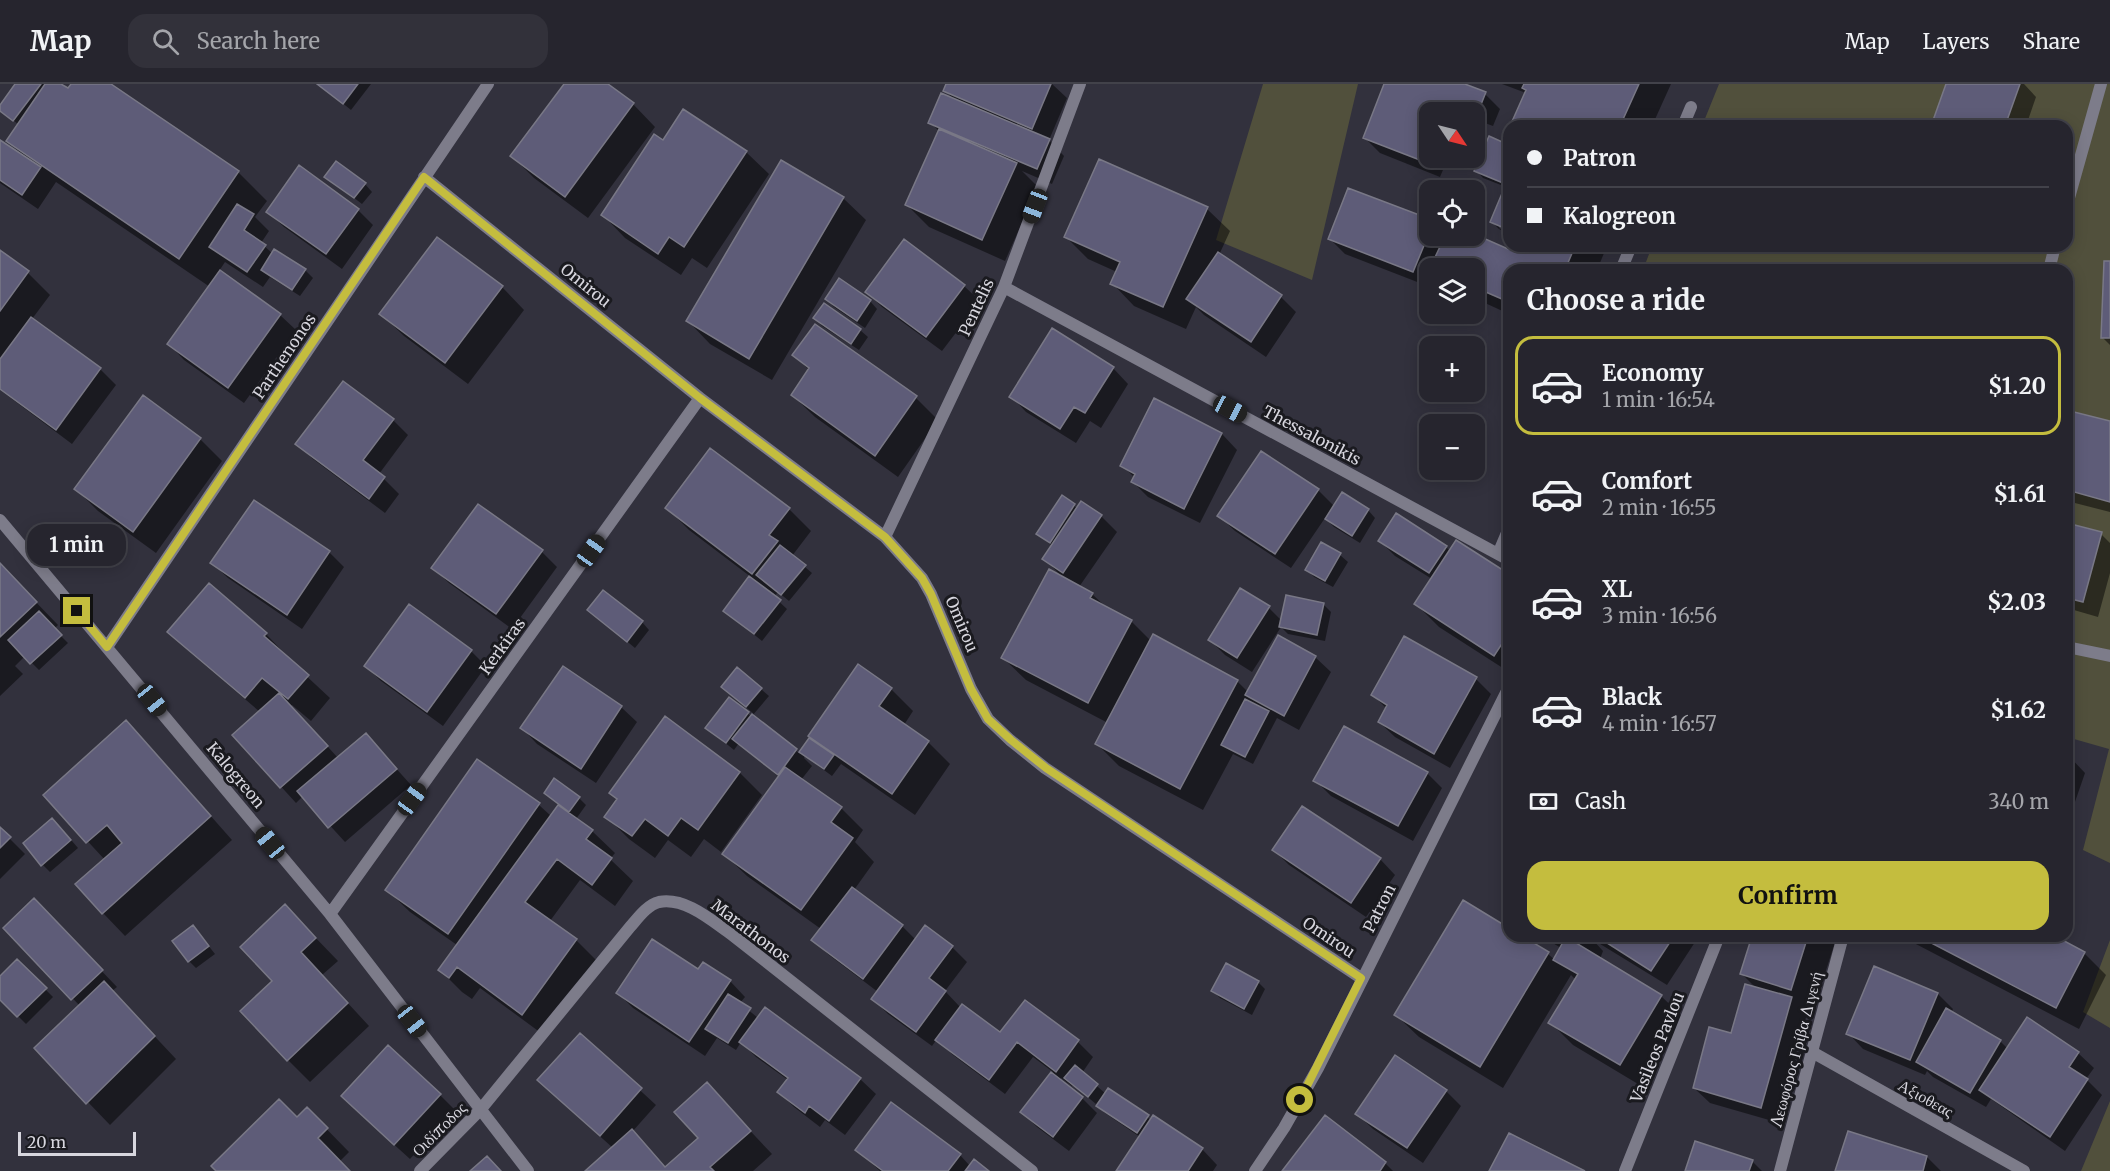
<!DOCTYPE html>
<meta charset="utf-8">
<style>
:root{--surface:#26252e;--page:#32313a;--text:#f1f3f6;--muted:#a4a5aa;--line:#42424a;--accent:#c4bd3e}
body{margin:0;font-family:Merriweather,serif;background:var(--page);color:var(--text);height:100vh;display:flex;flex-direction:column;font-size:22px;white-space:nowrap}
*{box-sizing:border-box;margin:0}
p{font-size:20px;color:var(--muted)}
.icon{flex:none;width:33px;height:33px;fill:none;stroke:currentColor;stroke-width:2;stroke-linecap:round;stroke-linejoin:round}
.map{position:relative;flex:1;overflow:hidden}
.side{position:absolute;left:1503px;top:180px;width:570px;height:678px;display:flex;flex-direction:column;background:var(--surface);border-radius:18px;box-shadow:0 3px 15px #0003,0 0 0 2px var(--line)}
.side>*{flex:none}
.hud{position:absolute;left:1503px;top:36px;width:570px;height:132px;border-radius:18px;box-shadow:0 3px 15px #0003,0 0 0 2px var(--line);display:grid;align-content:center;height:132px;padding:0 24px;background:var(--surface)}
.needle{width:39px;rotate:125deg}
.tools{position:absolute;left:1419px;top:18px;display:grid;gap:12px}
.tools a{display:grid;place-items:center;width:66px;height:66px;border-radius:12px;background:var(--surface);box-shadow:0 3px 15px #0003,0 0 0 2px var(--line);font-size:30px}
.scale{position:absolute;left:18px;bottom:15px;width:118px;box-sizing:border-box;padding-left:6px;border:3px solid #d7d6de;border-top:0;font-size:16px;line-height:21px;white-space:nowrap;color:#d7d6de;-webkit-text-stroke:4px #1a1a1f;paint-order:stroke}
.end{position:absolute;width:27px;height:27px;margin:-14px;border:8px solid #c4bd3e;background:#111;box-shadow:0 0 0 3px #111}
.from{border-radius:50%}
.bubble{position:absolute;height:42px;border-radius:18px;background:var(--surface);box-shadow:0 3px 15px #0003,0 0 0 2px var(--line);font-size:20px;font-weight:700;line-height:42px;text-align:center}
.car{position:absolute;width:18px;height:36px;margin:-18px -9px;border-radius:8px;box-shadow:0 0 4px 2px #0007;background:linear-gradient(#222 24%,#8ab4d8 0 40%,#222 0 76%,#8ab4d8 0 86%,#222 0)}
.hud b{display:flex;align-items:center;gap:21px;height:57px;font-size:22px}
.hud b+b{border-top:2px solid var(--line)}
.hud i{width:15px;height:15px;background:var(--text)}
ul{padding:0;list-style:none}
li{display:flex;align-items:center;gap:18px;height:99px;margin:0 12px 9px;padding:0 12px;border:3px solid transparent;border-radius:18px}
li div{flex:1}
li b{display:block;font-size:22px}
li em{font-style:normal;font-weight:700}
li.selected{border-color:var(--accent)}
li>.icon{width:54px;height:54px;stroke-width:1.5}
h2{padding:0 24px;font-size:27px;line-height:72px}
.pay{display:flex;align-items:center;gap:15px;height:66px;padding:0 24px;font-size:22px}
.pay p{margin-inline-start:auto}
.button{display:flex;gap:12px;margin-top:auto;padding:12px 24px}
.button a{flex:1;height:69px;border-radius:18px;background:var(--accent);color:#111;font-size:24px;font-weight:700;line-height:69px;text-align:center}
header{display:flex;align-items:center;gap:36px;box-sizing:border-box;height:84px;padding:0 30px;background:var(--surface);border-bottom:2px solid var(--line)}
header strong{font-size:28px}
nav{display:flex;gap:33px;margin-inline-start:auto;font-size:21px}
.search{width:420px;height:54px;background:var(--page);display:flex;align-items:center;gap:15px;box-sizing:border-box;padding:0 21px;border-radius:18px;color:var(--muted);font-size:22px}
.map>svg:first-child{display:block}
.green{fill:#51503c}
.shadow{fill:#0007}
.building{fill:#5e5c78;stroke:#797886;stroke-width:1.5}
.lines{fill:none;stroke-linecap:round;stroke-linejoin:round}
.street{stroke:#7d7c8a;stroke-width:12}
.route{stroke:#c4bd3e;stroke-width:8}
.labels{text-anchor:middle;stroke-width:6;stroke-linejoin:round;paint-order:stroke}
.street-label{font-size:16px;fill:#d7d6de;stroke:#1a1a1f}
</style>
<header>
<strong>Map</strong>
<div class="search"><svg class="icon" aria-label="search" viewBox="0 0 24 24"><circle cx="10" cy="10" r="6"/><path d="M15 15l6 6"/></svg>Search here</div>
<nav><a>Map</a><a>Layers</a><a>Share</a></nav>
</header>
<div class="map">
<svg width="2110" height="1087" viewBox="0 0 2110 1087">
<rect width="100%" height="100%" fill="#32313d"/>
<path class="green" d="M1263,0H1358L1312,196L1216,156Z
M1719,0H2110V779L2083,766L2109,665L2067,653V186H1643L1652,162H2067V42H1702Z
M2110,856V944L2083,928Z
M2110,1017V1087H2081Z"/>
<path class="shadow" d="M17,0H59L68,6L73,0H108L238,88L267,117L255,133L269,147L261,159L273,170L305,186L313,194L300,212L270,193L263,203L225,178L219,187L280,231L296,246L244,319L184,276L169,260L210,203L56,98L38,125L0,99V58L22,71L8,57L19,41L0,25Z
M319,0H371L351,26Z
M566,0H606L633,20L655,43L588,134L534,94L512,72Z
M948,0H1052L1067,14L1049,56L1064,72L1052,100L1022,87L1038,103L1005,177L929,143L907,121L940,48L930,38L954,16L945,6Z
M1386,0H1461L1485,10L1500,25L1493,42L1474,35V28H1430V74H1448L1440,93L1380,69L1365,54Z
M1502,0H1671L1652,42H1511L1526,9Z
M1948,0H2024L2036,13L2026,42H1933Z
M684,27L746,68L769,90L707,184L692,174L681,191L625,154L603,131L663,59Z
M1509,62V145L1499,140V144L1509,150L1499,145L1492,138L1506,103L1483,94L1476,86Z
M326,92L365,100L372,108L362,120Z
M843,114L866,136L772,296L710,260L688,237Z
M1207,125L1230,147L1219,171L1281,213L1296,228L1266,273L1204,231L1196,223L1186,245L1134,222L1112,199L1117,188L1088,175L1066,153Z
M358,126L373,141L342,185L284,143L268,128Z
M1430,137V152L1474,151L1509,167L1511,162H1607L1597,186H1509V230L1485,219L1476,239L1454,230H1474V184H1430V209L1424,203L1425,201L1345,170L1330,155Z
M904,157L964,202L980,217L942,267L882,223L867,208Z
M0,168L28,189L50,211L32,235L100,285L116,301L72,360L0,306Z
M2110,179V261L2102,253Z
M502,203L524,226L468,300L404,252L381,230Z
M827,215L870,217L877,225L865,244L834,223Z
M815,234L860,246L868,253L859,266L822,242Z
M815,242L916,314L938,336L898,393L815,333L792,311L810,287L794,271Z
M1113,284L1128,300L1101,344L1090,337L1076,359L1026,328L1011,312Z
M1155,316L1222,350L1237,366L1200,439L1148,413L1133,398L1135,394L1122,381Z
M393,336L408,351L379,390L399,410L385,429L313,375L297,360Z
M2110,339V428L2071,418L2067,414V361Z
M200,355L222,377L156,469L98,427L76,405Z
M1318,406L1335,423L1368,426L1375,434L1360,459L1334,443L1325,434L1291,484L1235,447L1219,432Z
M1062,413L1077,424L1081,419L1101,432L1117,448L1079,503L1092,510L1107,524L1131,537L1151,557L1237,597L1248,608L1315,573L1331,588L1299,646L1277,634L1253,680L1233,670L1203,726L1119,682L1097,660L1108,639L1026,596L1003,574L1062,493L1044,474L1052,462L1038,450Z
M667,424L789,425L811,447L792,472L812,489L789,517L778,508L774,513L787,525L762,557L725,527L751,493L689,446Z
M2067,440L2101,450L2110,459V489L2098,533L2067,524Z
M1380,457L1446,463L1450,467L1509,492V588L1439,543L1416,520L1432,495L1395,472Z
M1322,460L1340,471L1348,478L1333,503L1314,493L1307,485Z
M329,468L344,483L302,545L228,494L212,479Z
M542,468L557,483L512,545L449,499L433,484Z
M0,481L58,541L54,545L68,559L39,586L25,572L15,582L23,590L0,612Z
M209,502L266,550L288,573L287,574L330,614L311,637L292,621L291,622L338,674L366,651L411,701L345,758L303,712L296,719L234,651L260,628L192,570L169,548Z
M1323,520L1331,528L1325,557L1288,550L1281,543L1252,588L1225,571L1209,555L1269,524L1282,537Z
M589,526L642,538L649,546L635,564Z
M471,567L486,582L443,642L381,597L366,582Z
M1476,595L1491,610L1450,684L1395,653L1379,638L1387,625L1373,611Z
M761,605L769,612L752,632L800,670L810,656L818,662L819,660L810,652L891,605L913,627L904,641L928,658L950,680L915,731L841,680L832,692L805,672L804,674L812,682L801,696L841,724L863,746L855,758L874,778L854,806L903,843L916,856L952,863L967,878L945,907L961,924L1001,950L1025,918L1078,958L1093,973L1082,989L1106,1010L1108,1006L1151,1036L1202,1065L1217,1081L1213,1087H1118L1140,1053L1105,1029L1098,1022L1102,1015L1101,1014L1096,1020L1073,1001L1072,1002L1061,994L1060,996L1082,1014L1097,1029L1069,1067L1037,1043L1022,1028L1053,988L1033,973L1005,1010L953,971L937,955L932,962L888,930L873,915L878,908L829,871L813,856L821,845L747,792L724,770L779,693L739,659L734,666L707,644L729,615L752,633L754,630L730,610Z
M621,623L637,638L596,699L537,660L522,644Z
M665,634L740,689L762,711L721,768L704,755L691,773L668,756L655,774L629,755L606,732L618,716Z
M126,639L148,661L232,756L125,852L103,829L105,776L45,711Z
M2067,670L2085,689L2067,741Z
M477,677L539,721L551,732L560,721L579,714L586,721L576,735L592,747L615,769L610,775L633,797L615,822L580,796L550,837L576,856L599,879L545,952L480,904L472,915L462,908L439,885L457,861L410,828L387,806Z
M1427,689L1442,704L1413,757L1331,712L1315,696Z
M60,743L78,764L50,788L43,781Z
M0,745L25,770L0,795Z
M1274,766L1380,775L1395,791L1366,833L1289,781Z
M285,822L338,877L322,891L369,942L310,998L288,976L274,897Z
M49,832L117,903L112,907L176,975L110,1041L36,964L80,922L5,844Z
M1509,846V852H1519L1548,870L1555,876L1561,864L1541,852H1699L1667,901L1592,855L1603,867L1600,875L1661,912L1684,934L1643,1003L1573,961L1550,938L1576,896L1571,891L1503,1004L1419,953L1396,931Z
M200,851L215,870L196,884L189,877Z
M1754,852H1837L1813,927L1801,923L1807,930L1776,1038L1710,1019L1694,1004L1732,951L1756,904L1742,890Z
M1906,852H2058L2057,855L2084,869L2106,891L2079,945L1912,858Z
M17,877L53,913L26,940L0,914V894Z
M698,887L730,897L745,913L740,919L758,934L860,995L876,1010L845,1051L825,1036L820,1043L794,1023L779,1008L788,996L756,973L741,958L736,966L717,954L705,972L633,924L618,909Z
M1258,898L1265,905L1252,931L1220,914L1213,907Z
M1938,910L1953,925L1951,929L2000,957L2008,965L2078,969L2094,984L2086,995L2102,1011L2065,1067L1991,1015L1986,1023L1933,993L1927,987L1925,991L1863,965L1848,949Z
M580,951L656,1021L632,1048L666,1084L700,1054L707,1001L772,1070L753,1087H588L613,1064L555,1012Z
M1446,1007L1461,1022L1423,1079L1373,1045L1357,1030Z
M440,1011L455,1026L410,1075L358,1028Z
M307,1025L349,1068L339,1078L348,1087H218L297,1035Z
M1325,1033L1385,1079L1393,1087H1284Z
M857,1066L960,1071L970,1082L987,1087H880Z
M1927,1073L1941,1087H1837Z
M1752,1077L1762,1087H1687Z"/>
<path class="building" d="M15,0H41L13,37L0,27V21Z
M45,0H61L68,4L71,0H111L239,87L179,175L6,57Z
M317,0H358L343,20Z
M564,0H608L634,19L565,113L510,72Z
M946,0H1051L1032,45L943,7Z
M1384,0H1465L1486,8L1478,28L1450,17L1445,28H1430V67L1425,78L1363,54Z
M1524,0H1639L1620,42H1510L1526,6L1522,4Z
M1946,0H2020L2005,42H1931Z
M941,9L1050,55L1037,85L928,39Z
M683,25L747,67L684,163L669,153L658,170L601,131L654,50L663,56Z
M1509,43V59L1503,56Z
M939,45L1017,79L982,156L905,121Z
M1489,52L1509,61V86L1503,99L1474,87Z
M0,56L41,83L22,111L0,96Z
M1099,75L1208,123L1163,223L1110,200L1120,178L1064,153Z
M781,76L844,113L749,275L686,237Z
M336,77L366,99L354,114L324,93Z
M299,81L359,125L326,170L266,128Z
M1508,95L1509,96V146L1490,138Z
M1348,104L1430,135V147L1413,188L1328,155Z
M237,120L254,130L244,146L266,161L247,188L209,163Z
M1474,150L1508,165L1509,162H1575L1565,186H1509V218L1474,203V184H1430L1445,152H1474Z
M437,153L503,202L445,279L379,230Z
M904,155L965,201L926,253L865,208Z
M274,165L306,185L292,206L261,186Z
M0,166L29,187L0,227Z
M1218,168L1282,211L1251,258L1186,215Z
M2104,177H2110V254H2101Z
M220,186L281,230L228,304L167,260Z
M1430,186V207L1422,204Z
M839,194L871,216L857,237L825,215Z
M824,219L861,245L851,260L813,234Z
M31,233L101,284L56,346L0,305V275Z
M815,240L917,312L875,372L791,311L809,284L792,271Z
M1052,244L1114,283L1085,329L1074,323L1060,345L1009,313Z
M343,297L394,335L363,376L385,393L369,415L295,360Z
M143,311L201,354L133,448L74,405Z
M1154,314L1222,349L1184,425L1131,398L1135,390L1120,382Z
M2074,328L2110,337V418L2067,406V355Z
M710,364L790,424L769,451L778,457L752,490L665,424Z
M1261,367L1319,405L1275,470L1217,432Z
M1342,408L1369,425L1352,452L1325,435Z
M1062,411L1075,420L1050,459L1036,450Z
M254,416L330,467L287,531L210,479Z
M1081,417L1102,431L1063,489L1042,475Z
M478,420L543,466L496,530L431,484Z
M1396,429L1447,462L1429,489L1378,457Z
M2067,439L2102,448L2083,518L2067,514Z
M1456,456L1509,490V549L1494,572L1414,520Z
M1321,458L1341,469L1325,497L1305,486Z
M780,461L806,481L781,511L756,491Z
M0,479L37,518L0,553Z
M1049,485L1093,509L1090,514L1132,536L1088,619L1001,574Z
M749,492L781,516L754,550L723,527Z
M209,499L267,549L264,552L309,591L288,615L262,594L245,614L167,548Z
M1240,504L1270,522L1237,574L1208,556Z
M603,506L643,537L627,558L587,526Z
M1286,511L1324,519L1317,551L1279,543Z
M409,520L472,566L427,628L364,582Z
M39,527L62,551L30,580L8,556Z
M1153,550L1238,596L1180,705L1095,660Z
M1278,551L1316,572L1284,632L1245,611Z
M1404,552L1477,593L1434,670L1378,638L1387,621L1371,611Z
M858,580L892,604L879,622L929,657L892,710L808,652Z
M563,582L622,622L581,685L520,644Z
M737,583L762,604L746,623L721,603Z
M279,609L328,662L280,704L232,651Z
M729,613L749,628L726,659L705,644Z
M1245,615L1269,627L1245,673L1221,661Z
M752,630L797,665L778,691L732,655Z
M665,632L740,688L698,746L681,734L668,752L645,735L632,752L604,733L617,715L609,709Z
M126,636L211,732L102,830L75,800L122,759L107,741L86,759L43,711Z
M1344,642L1428,688L1398,742L1313,697Z
M366,649L397,685L328,744L297,707Z
M809,654L834,671L824,685L799,668Z
M477,675L540,719L448,850L385,806Z
M785,683L842,723L831,738L853,754L801,826L722,770Z
M554,694L580,713L569,728L544,709Z
M558,721L593,746L586,755L612,774L592,801L557,775L525,818L577,855L522,931L457,883L449,894L438,886Z
M1302,722L1381,774L1351,819L1272,766Z
M52,734L71,756L41,782L23,759Z
M0,743L11,753L0,764Z
M852,803L903,841L863,895L811,856Z
M34,814L103,886L71,916L3,844Z
M1463,816L1509,844V852H1522L1549,868L1480,983L1394,931Z
M285,820L316,854L301,868L348,919L287,977L240,927L272,897L240,863Z
M193,841L209,862L188,878L172,857Z
M925,841L953,862L929,894L946,907L916,948L871,915Z
M1554,852H1579L1576,859L1662,911L1620,981L1548,939L1578,890L1553,876L1563,858Z
M1596,852H1674L1651,887Z
M1752,852H1808L1791,906L1740,890Z
M1918,852H2055L2085,868L2056,924Z
M652,855L698,885L703,878L731,896L689,958L616,909Z
M17,875L47,904L17,933L0,916V892Z
M1226,879L1259,897L1244,925L1211,907Z
M1874,882L1938,909L1910,976L1846,950Z
M104,897L155,952L86,1020L34,964Z
M1745,900L1792,913L1761,1024L1693,1004L1709,943L1731,949Z
M728,910L751,924L728,959L705,945Z
M1025,916L1079,956L1056,988L1017,958L989,996L935,956L962,920L1000,948Z
M765,923L861,994L829,1037L809,1022L805,1029L777,1008L788,994L739,958Z
M1946,924L2001,956L1970,1009L1916,978Z
M2027,933L2079,968L2069,983L2088,995L2050,1053L1979,1006Z
M580,949L642,1004L600,1052L537,996Z
M388,961L441,1010L394,1061L341,1012Z
M1395,971L1447,1006L1407,1064L1355,1030Z
M1075,981L1098,1000L1088,1013L1064,994Z
M1051,988L1083,1013L1053,1053L1020,1028Z
M707,998L751,1047L710,1083L714,1087H585L632,1045L665,1083L698,1054L674,1028Z
M1108,1004L1149,1031L1137,1049L1096,1022Z
M279,1015L297,1033L307,1023L328,1044L318,1054L350,1087H216L211,1082Z
M891,1018L961,1070L948,1087H883L855,1066Z
M1153,1031L1203,1064L1188,1087H1116Z
M1325,1031L1386,1078L1380,1087H1282Z
M1848,1047L1927,1072L1923,1087H1835Z
M1509,1049L1585,1087H1489Z
M1695,1057L1753,1076L1749,1087H1685Z
M487,1072L501,1087H470Z
M974,1075L989,1087H965Z"/>
<g class="lines">
<path class="street" d="M1683,42L1691,23
M424,93L700,314L885,453L922,494L931,510L971,605L988,635L1010,656L1045,684L1361,894
M2067,121L2101,0
M1621,186L1631,162
M2049,186L2055,162
M1004,203L1509,476
M0,436L330,830L528,1087
M885,453L1004,203L1080,0
M1498,470L1509,444
M107,563L488,0
M2067,563L2110,572
M330,830L700,314
M1812,968L2024,1087
M420,1087L481,1025L630,843C638,834 647,821 659,818C685,813 711,836 731,850L1032,1087
M1255,1087L1284,1044L1318,984L1509,603
M1625,1087L1719,852
M1780,1087L1843,852"/>
</g>
<g class="lines">
<path class="route" d="M77,527L107,563L424,93L700,314L885,453L922,494L931,510L971,605L988,635L1011,656L1046,684L1361,894L1300,1016"/>
</g>
<g class="labels">
<g class="street-label">
<text transform="translate(586 201) rotate(39)" y="6">Omirou</text>
<text transform="translate(976 223) rotate(-65)" y="6">Pentelis</text>
<text transform="translate(284 272) rotate(-56)" y="6">Parthenonos</text>
<text transform="translate(1312 351) rotate(28)" y="6">Thessalonikis</text>
<text transform="translate(962 540) rotate(67)" y="6">Omirou</text>
<text transform="translate(502 562) rotate(-54)" y="6">Kerkiras</text>
<text transform="translate(236 691) rotate(50)" y="6">Kalogreon</text>
<text transform="translate(1379 824) rotate(-63)" y="6">Patron</text>
<text transform="translate(751 847) rotate(37)" y="6">Marathonos</text>
<text transform="translate(1329 853) rotate(34)" y="6">Omirou</text>
<text transform="translate(1657 963) rotate(-68)" y="6">Vasileos Pavlou</text>
<text transform="translate(1796 965) rotate(-75)" y="6">Λεωφόρος Γρίβα Διγενή</text>
<text transform="translate(1926 1014) rotate(29)" y="6">Αξιοθεας</text>
<text transform="translate(439 1045) rotate(-45)" y="6">Οιδίποδος</text>
</g>
</g>
</svg>
<div class="tools">
<a><svg class="needle" viewBox="-14 -14 28 28"><path d="M0-13l5 13h-10z" fill="#e53935"/><path d="M0 13l5-13h-10z" fill="#a4a5aa"/></svg></a>
<a><svg class="icon" aria-label="locate" viewBox="0 0 24 24"><circle cx="12" cy="12" r="6"/><path d="M12 2v4M12 18v4M2 12h4M18 12h4"/></svg></a>
<a><svg class="icon" aria-label="layers" viewBox="0 0 24 24"><path d="M12 4l9 5-9 5-9-5zM3 14l9 5 9-5"/></svg></a>
<a>+</a>
<a>−</a>
</div>
<div class="scale">20 m</div>
<i class="end from" style="left:1300px;top:1016px"></i>
<i class="end" style="left:77px;top:527px"></i>
<div class="bubble" style="left:27px;top:440px;width:99px">1 min</div>
<i class="car" style="left:1035px;top:122px;rotate:201deg"></i>
<i class="car" style="left:1230px;top:325px;rotate:118deg"></i>
<i class="car" style="left:591px;top:467px;rotate:35deg"></i>
<i class="car" style="left:152px;top:616px;rotate:141deg"></i>
<i class="car" style="left:412px;top:715px;rotate:36deg"></i>
<i class="car" style="left:270px;top:759px;rotate:321deg"></i>
<i class="car" style="left:412px;top:937px;rotate:142deg"></i>
<div class="hud">
<b><i class="from"></i>Patron</b>
<b><i></i>Kalogreon</b>
</div>
<section class="side">
<h2>Choose a ride</h2>
<ul>
<li class="selected"><svg class="icon" aria-label="car" viewBox="0 0 24 24"><path d="M5 17H2v-5l4-1 3-4h7l3 4 3 1v5h-3M9 17h6M6 11h13"/><circle cx="7" cy="17" r="2"/><circle cx="17" cy="17" r="2"/></svg><div><b>Economy</b><p>1 min · 16:54</p></div><em>$1.20</em></li>
<li><svg class="icon" aria-label="car" viewBox="0 0 24 24"><path d="M5 17H2v-5l4-1 3-4h7l3 4 3 1v5h-3M9 17h6M6 11h13"/><circle cx="7" cy="17" r="2"/><circle cx="17" cy="17" r="2"/></svg><div><b>Comfort</b><p>2 min · 16:55</p></div><em>$1.61</em></li>
<li><svg class="icon" aria-label="car" viewBox="0 0 24 24"><path d="M5 17H2v-5l4-1 3-4h7l3 4 3 1v5h-3M9 17h6M6 11h13"/><circle cx="7" cy="17" r="2"/><circle cx="17" cy="17" r="2"/></svg><div><b>XL</b><p>3 min · 16:56</p></div><em>$2.03</em></li>
<li><svg class="icon" aria-label="car" viewBox="0 0 24 24"><path d="M5 17H2v-5l4-1 3-4h7l3 4 3 1v5h-3M9 17h6M6 11h13"/><circle cx="7" cy="17" r="2"/><circle cx="17" cy="17" r="2"/></svg><div><b>Black</b><p>4 min · 16:57</p></div><em>$1.62</em></li>
</ul>
<div class="pay"><svg class="icon" aria-label="cash" viewBox="0 0 24 24"><path d="M3 7h18v10H3z"/><circle cx="12" cy="12" r="2"/></svg>Cash<p>340 m</p></div>
<div class="button"><a>Confirm</a></div>
</section>
</div>
